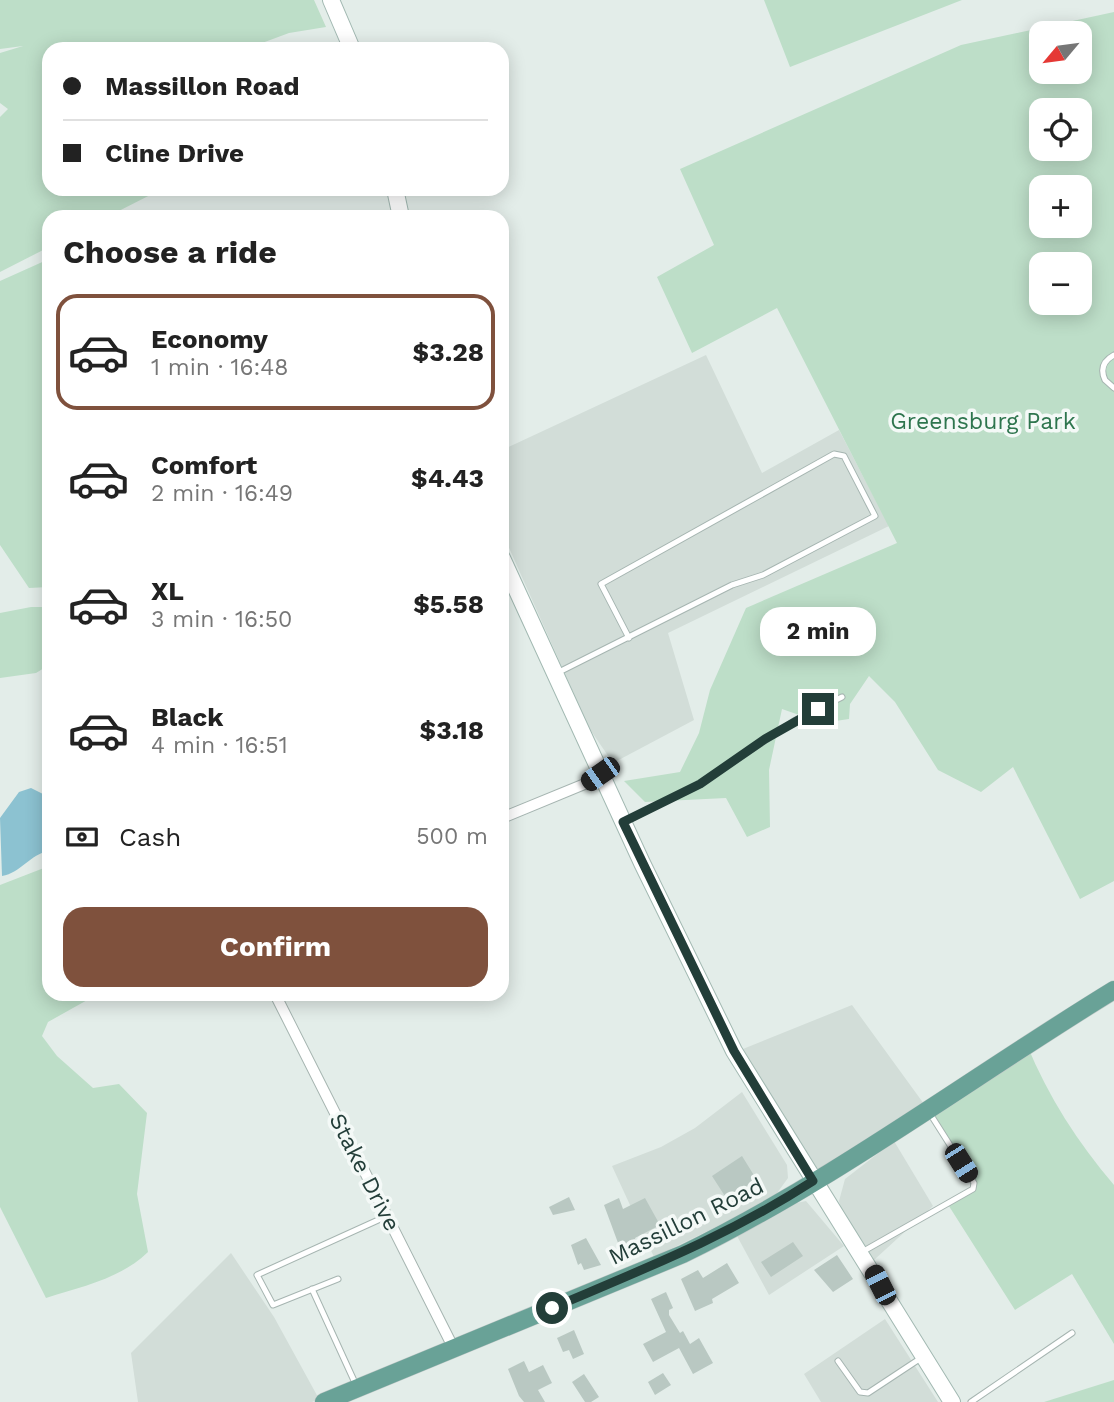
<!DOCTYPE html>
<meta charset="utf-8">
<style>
:root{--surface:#fff;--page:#f2f2f2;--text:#222;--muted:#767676;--line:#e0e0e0;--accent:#7f513d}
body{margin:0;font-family:"Work Sans",sans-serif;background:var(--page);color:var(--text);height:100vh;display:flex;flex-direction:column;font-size:26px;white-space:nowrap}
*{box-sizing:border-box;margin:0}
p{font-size:23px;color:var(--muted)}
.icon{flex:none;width:38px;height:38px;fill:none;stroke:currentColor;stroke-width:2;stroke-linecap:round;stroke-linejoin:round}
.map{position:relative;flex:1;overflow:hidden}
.side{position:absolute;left:42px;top:210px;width:467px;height:791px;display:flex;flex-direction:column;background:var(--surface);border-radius:21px;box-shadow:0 4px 18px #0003}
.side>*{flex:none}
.top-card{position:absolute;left:42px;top:42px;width:467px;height:154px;border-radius:21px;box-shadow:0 4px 18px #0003;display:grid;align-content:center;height:154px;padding:0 21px;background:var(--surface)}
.needle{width:46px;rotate:241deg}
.controls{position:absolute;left:1029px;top:21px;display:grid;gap:14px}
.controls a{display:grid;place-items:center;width:63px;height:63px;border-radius:14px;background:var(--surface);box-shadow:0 4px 18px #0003;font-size:35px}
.end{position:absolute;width:32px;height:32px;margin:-16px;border:9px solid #233e39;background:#fff;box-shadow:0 0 0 4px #fff}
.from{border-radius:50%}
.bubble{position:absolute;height:49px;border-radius:21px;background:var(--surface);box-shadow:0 4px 18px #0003;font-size:23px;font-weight:700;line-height:49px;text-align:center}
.car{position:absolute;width:21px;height:42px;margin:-21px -10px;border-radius:9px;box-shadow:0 0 5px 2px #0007;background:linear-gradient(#222 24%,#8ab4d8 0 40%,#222 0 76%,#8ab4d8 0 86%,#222 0)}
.top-card b{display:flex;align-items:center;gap:24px;height:66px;font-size:26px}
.top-card b+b{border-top:2px solid var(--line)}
.top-card i{width:18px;height:18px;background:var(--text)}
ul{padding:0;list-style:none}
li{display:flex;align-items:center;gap:21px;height:116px;margin:0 14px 10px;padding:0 7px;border:4px solid transparent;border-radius:21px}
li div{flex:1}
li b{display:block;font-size:26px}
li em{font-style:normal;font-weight:700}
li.active{border-color:var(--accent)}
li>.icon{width:63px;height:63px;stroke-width:1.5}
h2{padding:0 21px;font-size:32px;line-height:84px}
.pay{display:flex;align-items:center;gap:18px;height:77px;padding:0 21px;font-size:26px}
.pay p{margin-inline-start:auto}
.action{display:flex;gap:14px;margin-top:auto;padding:14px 21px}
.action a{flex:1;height:80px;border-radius:21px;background:var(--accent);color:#fff;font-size:28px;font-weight:700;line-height:80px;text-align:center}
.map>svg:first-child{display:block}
.built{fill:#d2ddd8}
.green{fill:#bddec8;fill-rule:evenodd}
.water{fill:#8cc2d1}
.building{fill:#b9c8c2}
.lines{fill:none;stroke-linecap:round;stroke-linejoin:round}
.lane-casing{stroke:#a6b5b1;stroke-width:7}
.street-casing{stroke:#a6b5b1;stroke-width:12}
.secondary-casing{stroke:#a2b9b2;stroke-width:18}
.primary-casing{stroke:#c1c9c8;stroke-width:19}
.lane{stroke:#fff;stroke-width:5}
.street{stroke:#fff;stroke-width:10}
.secondary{stroke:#fff;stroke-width:16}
.primary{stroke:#69a297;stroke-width:18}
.route{stroke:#233e39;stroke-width:9}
.labels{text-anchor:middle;stroke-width:7;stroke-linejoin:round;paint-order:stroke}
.park-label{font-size:23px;fill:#2e754e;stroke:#f4f9f7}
.street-label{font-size:23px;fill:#233e39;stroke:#f4f9f7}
</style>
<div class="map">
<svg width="1114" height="1402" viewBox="0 0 1114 1402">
<rect width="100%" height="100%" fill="#e3ede9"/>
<path class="built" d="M706,355L762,473L839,430L889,526L668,633L694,720L613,763L589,728L502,532V450Z
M852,1005L924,1104L814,1177L738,1051Z
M742,1092L787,1165L788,1178L772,1200L654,1257L612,1166L661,1147L695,1128Z
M894,1141L933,1206L874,1260L842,1213L839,1201L845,1179Z
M806,1201L844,1246L769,1295L737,1236L782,1206Z
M231,1253L274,1317L319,1399L312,1402H138L131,1353Z
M885,1319L938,1402H821L804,1374Z"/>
<path class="green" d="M0,0H314L326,27L289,33L254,46V49H49V189H162L107,217H49V247L0,272V117L8,109L0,103V53L23,46L0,49Z
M764,0H962L790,67Z
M1114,12V881L1080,899L1013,767L981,792L938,770L895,702L869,676L850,704L849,719L822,723L782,709L769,770L770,827L747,837L726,798L645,802L624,781L680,772L699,733L710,690L746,608L897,543L777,308L692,353L657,277L714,245L680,169L961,45ZM1041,33H1080V72H1041ZM1041,110H1080V149H1041ZM1041,187H1080V226H1041ZM1041,264H1080V303H1041Z
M49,259V587L29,588L0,545V281Z
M31,607H49V665L36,673L0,678V613Z
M49,866V994H98L48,1022L42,1036L57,1056L93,1088L119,1084L147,1113L137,1194L148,1252C120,1279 83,1286 46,1298L0,1207V885Z
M1027,1045C1048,1096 1078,1143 1114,1185V1344L1072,1274L1015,1310L947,1203L973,1189L974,1183L928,1109Z
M1114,1380V1402H1044Z"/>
<path class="water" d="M31,788L49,797V851C30,854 21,873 2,876L0,818L19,792Z"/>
<path class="building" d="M742,1156L760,1185L730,1204L712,1176Z
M569,1197L575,1210L553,1215L549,1207Z
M619,1198L623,1209L645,1198L660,1225L635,1238L637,1244L621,1251L604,1205Z
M586,1238L601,1265L584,1270L581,1263L578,1265L571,1245Z
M793,1242L803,1256L771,1277L761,1262Z
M837,1255L853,1279L833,1292L814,1270Z
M727,1263L739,1283L712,1299L713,1303L695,1311L681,1279L698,1270L703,1278Z
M666,1292L673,1308L669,1310V1315L680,1333L683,1331L690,1344L699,1338L713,1363L693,1374L679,1348L653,1362L643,1344L666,1332L651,1299Z
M574,1330L584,1354L573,1359L569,1350L563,1352L557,1338Z
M524,1361L529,1372L543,1365L552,1383L538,1390L545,1402H524L519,1396L508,1369Z
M663,1373L671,1385L655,1395L648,1382Z
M584,1374L599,1397L591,1402H585L572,1382Z"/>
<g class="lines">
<g class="lane-casing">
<path id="lane" d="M1114,355C1103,361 1100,369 1105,380L1114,388
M557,673L732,585L763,575L875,516L844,456L834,454L601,584L629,638
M626,821L700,784L794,721L842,697
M862,1252L973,1189L974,1183L929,1112
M338,1279L273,1305L257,1275L387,1216
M312,1289L356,1385
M838,1361L860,1392L868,1393L921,1358
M971,1402L1072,1333"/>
</g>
<g class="street-casing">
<path id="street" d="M502,818L587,783L600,773
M275,994L454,1349"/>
</g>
<g class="secondary-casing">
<path id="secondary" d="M331,0L352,49
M395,189L401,217
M502,558L642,863L734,1051L952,1402"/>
</g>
<g class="primary-casing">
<path id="primary" d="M324,1402L683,1254C835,1180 970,1078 1114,990"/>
</g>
<use href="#lane" class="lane"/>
<use href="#street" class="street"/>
<use href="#secondary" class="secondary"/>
<use href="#primary" class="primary"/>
</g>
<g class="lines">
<path class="route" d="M552,1308C646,1268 726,1237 813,1181L734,1051L623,822L700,784L765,739L818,709"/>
</g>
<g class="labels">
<g class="park-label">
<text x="983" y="429">Greensburg Park</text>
</g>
<g class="street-label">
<text transform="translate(365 1172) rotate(63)" y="8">Stake Drive</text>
<text transform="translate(686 1221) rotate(-26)" y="8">Massillon Road</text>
</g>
</g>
</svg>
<div class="controls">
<a><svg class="needle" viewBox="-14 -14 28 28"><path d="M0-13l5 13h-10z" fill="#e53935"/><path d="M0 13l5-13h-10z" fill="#767676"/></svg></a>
<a><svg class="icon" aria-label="locate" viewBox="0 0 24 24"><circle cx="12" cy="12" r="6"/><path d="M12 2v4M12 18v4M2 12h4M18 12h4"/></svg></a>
<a>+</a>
<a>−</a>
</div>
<i class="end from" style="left:552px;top:1308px"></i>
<i class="end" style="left:818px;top:709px"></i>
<div class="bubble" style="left:760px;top:607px;width:116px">2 min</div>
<i class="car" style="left:600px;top:774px;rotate:235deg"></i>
<i class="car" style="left:961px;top:1163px;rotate:148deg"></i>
<i class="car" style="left:880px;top:1285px;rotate:333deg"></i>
<div class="top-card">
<b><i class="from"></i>Massillon Road</b>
<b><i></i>Cline Drive</b>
</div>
<section class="side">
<h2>Choose a ride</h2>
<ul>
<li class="active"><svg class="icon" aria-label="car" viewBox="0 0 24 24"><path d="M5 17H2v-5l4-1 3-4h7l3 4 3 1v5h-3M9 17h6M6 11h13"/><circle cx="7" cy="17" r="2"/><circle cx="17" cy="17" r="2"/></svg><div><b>Economy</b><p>1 min · 16:48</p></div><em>$3.28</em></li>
<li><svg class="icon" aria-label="car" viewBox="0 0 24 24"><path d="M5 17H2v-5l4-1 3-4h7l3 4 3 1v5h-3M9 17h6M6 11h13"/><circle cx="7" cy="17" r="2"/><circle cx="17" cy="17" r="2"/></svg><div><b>Comfort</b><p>2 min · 16:49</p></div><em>$4.43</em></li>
<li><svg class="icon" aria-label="car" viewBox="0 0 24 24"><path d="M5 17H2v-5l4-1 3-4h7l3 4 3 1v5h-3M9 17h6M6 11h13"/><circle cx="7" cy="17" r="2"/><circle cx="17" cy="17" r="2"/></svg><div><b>XL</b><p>3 min · 16:50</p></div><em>$5.58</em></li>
<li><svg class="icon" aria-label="car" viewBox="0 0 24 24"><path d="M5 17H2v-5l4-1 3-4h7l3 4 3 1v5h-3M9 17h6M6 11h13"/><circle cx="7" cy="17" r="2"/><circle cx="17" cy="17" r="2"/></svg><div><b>Black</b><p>4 min · 16:51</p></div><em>$3.18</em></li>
</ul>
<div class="pay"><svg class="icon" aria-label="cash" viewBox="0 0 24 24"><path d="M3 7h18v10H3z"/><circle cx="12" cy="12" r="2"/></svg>Cash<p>500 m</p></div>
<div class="action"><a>Confirm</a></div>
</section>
</div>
